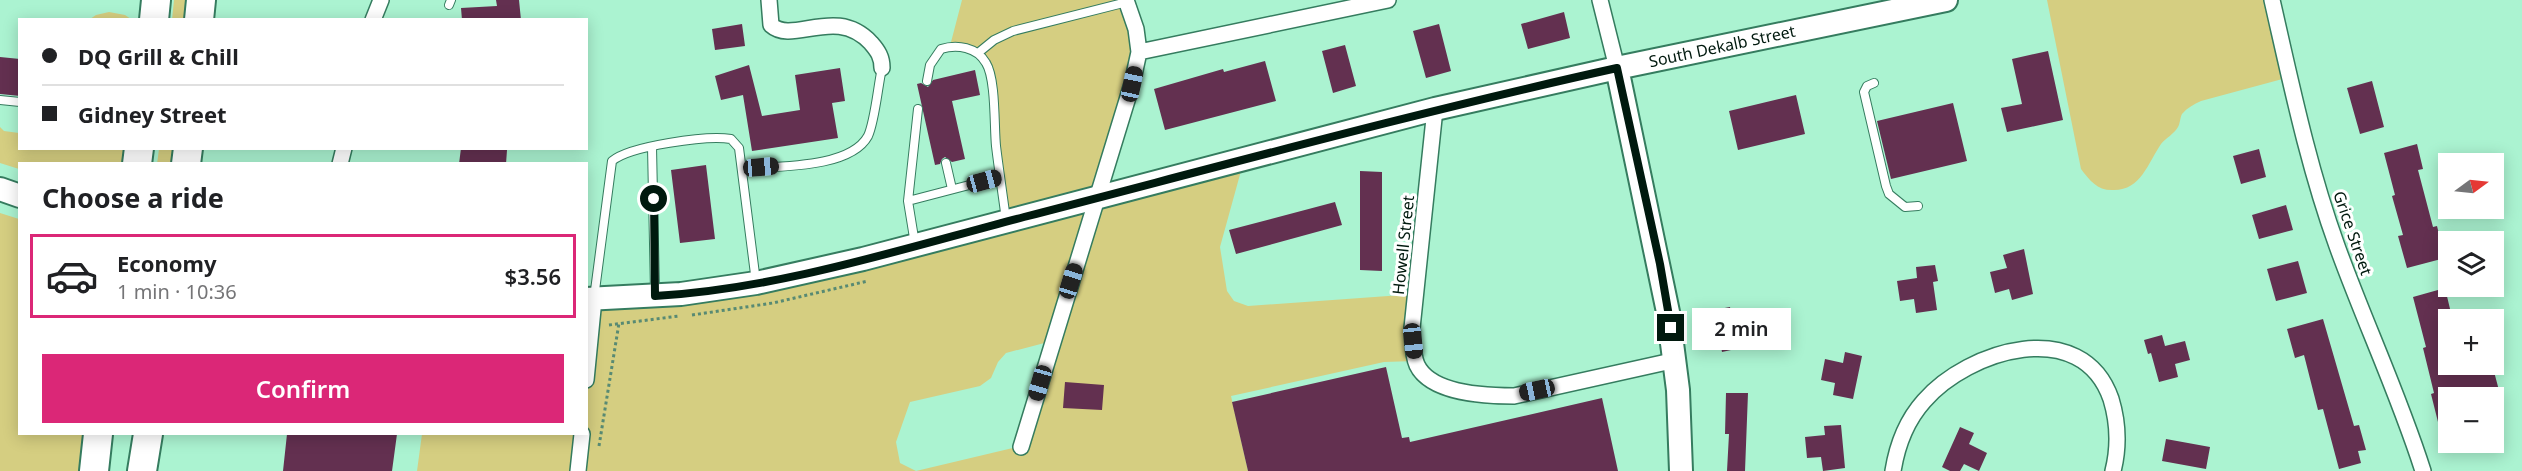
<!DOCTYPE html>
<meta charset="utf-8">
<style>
:root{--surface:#fff;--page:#f2f2f2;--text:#202124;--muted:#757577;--line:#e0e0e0;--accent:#db2777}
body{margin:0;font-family:"Noto Sans",sans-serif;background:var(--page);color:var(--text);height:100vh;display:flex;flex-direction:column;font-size:22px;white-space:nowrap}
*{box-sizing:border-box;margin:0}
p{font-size:20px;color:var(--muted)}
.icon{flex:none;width:33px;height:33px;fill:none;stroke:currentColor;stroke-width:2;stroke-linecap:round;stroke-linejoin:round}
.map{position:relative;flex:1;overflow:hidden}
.details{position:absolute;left:18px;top:162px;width:570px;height:273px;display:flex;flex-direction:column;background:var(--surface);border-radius:0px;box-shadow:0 3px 15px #0003}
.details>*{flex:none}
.hud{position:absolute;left:18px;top:18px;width:570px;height:132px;border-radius:0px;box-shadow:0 3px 15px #0003;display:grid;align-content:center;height:132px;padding:0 24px;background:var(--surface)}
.needle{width:39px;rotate:75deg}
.controls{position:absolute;left:2438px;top:153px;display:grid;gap:12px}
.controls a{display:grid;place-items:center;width:66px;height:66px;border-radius:0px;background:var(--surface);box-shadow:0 3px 15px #0003;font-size:30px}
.end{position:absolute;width:27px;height:27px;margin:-14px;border:8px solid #00190e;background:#fff;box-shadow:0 0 0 3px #fff}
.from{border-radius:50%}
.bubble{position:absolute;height:42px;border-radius:0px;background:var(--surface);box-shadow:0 3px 15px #0003;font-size:20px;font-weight:600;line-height:42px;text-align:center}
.car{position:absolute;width:18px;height:36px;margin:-18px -9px;border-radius:8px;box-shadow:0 0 4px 2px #0007;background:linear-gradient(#222 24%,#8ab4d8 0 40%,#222 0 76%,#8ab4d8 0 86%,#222 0)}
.hud b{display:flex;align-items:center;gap:21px;height:57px;font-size:22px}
.hud b+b{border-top:2px solid var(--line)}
.hud i{width:15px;height:15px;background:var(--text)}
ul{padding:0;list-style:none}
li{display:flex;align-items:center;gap:18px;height:84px;margin:0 12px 9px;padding:0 12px;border:3px solid transparent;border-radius:0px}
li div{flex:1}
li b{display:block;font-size:22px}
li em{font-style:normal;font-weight:600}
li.selected{border-color:var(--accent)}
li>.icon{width:54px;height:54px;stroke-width:1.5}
h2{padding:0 24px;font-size:27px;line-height:72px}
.primary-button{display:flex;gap:12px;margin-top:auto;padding:12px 24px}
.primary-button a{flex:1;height:69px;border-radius:0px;background:var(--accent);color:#fff;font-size:24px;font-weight:600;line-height:69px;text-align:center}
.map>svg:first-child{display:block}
.green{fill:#d5ce81;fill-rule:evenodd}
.building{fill:#633050}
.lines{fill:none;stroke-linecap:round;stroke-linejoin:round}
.lane-casing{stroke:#357c5f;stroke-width:10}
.street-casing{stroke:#357c5f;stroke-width:18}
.secondary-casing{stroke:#357c5f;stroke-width:26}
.highway-casing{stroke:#357c5f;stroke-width:32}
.path{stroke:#588a73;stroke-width:3;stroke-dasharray:3 3;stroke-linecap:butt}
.lane{stroke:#fff;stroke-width:8}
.street{stroke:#fff;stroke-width:15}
.secondary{stroke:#fff;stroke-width:22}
.highway{stroke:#fff;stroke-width:28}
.route{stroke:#00190e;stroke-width:8}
.labels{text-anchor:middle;stroke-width:6;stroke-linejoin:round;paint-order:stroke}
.street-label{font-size:16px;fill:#00190e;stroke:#fff}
</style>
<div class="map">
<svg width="2522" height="471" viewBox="0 0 2522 471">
<rect width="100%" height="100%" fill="#abf3d1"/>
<path class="green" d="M174,0H188L187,19L172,20Z
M962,0H1126L1139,52L1096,198L1244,160L1220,247L1227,291L1234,301L1248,306L1416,294L1415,361L1384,362L1231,396L1248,471H417L422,434H586L587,299L681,294L1006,222L991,84L978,53L950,46ZM1052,341L1021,446L916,471L900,463L896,442L910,402L980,386L991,378L998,362L1006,353Z
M2047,0H2272L2290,77L2201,101C2194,104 2187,108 2182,114C2180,118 2180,124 2178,127C2174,134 2166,138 2161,144C2148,163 2141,190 2114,190C2098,191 2090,181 2081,169Z
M109,12L125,15L131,19H90L96,15Z
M0,127L4,131L19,133L20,148L127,149L121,163L20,164L19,169L0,163Z
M159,149H174L172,163L157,164Z
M0,213L19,219L20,434H92L87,471H0Z"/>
<path class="building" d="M496,0H519L521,20H462L461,8L497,6Z
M1564,12L1570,38L1528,49L1521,24Z
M742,24L745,46L715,50L712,29Z
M1439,24L1451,71L1426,78L1413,31Z
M1345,45L1356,86L1333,93L1322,51Z
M2048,51L2063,120L2007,132L2001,108L2022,104L2012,59Z
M0,57L20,59V96L0,94Z
M1265,61L1276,101L1165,130L1154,89L1223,69L1224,72Z
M749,65L762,116L800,110L795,75L840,68L845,101L832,103L838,138L752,151L743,95L721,100L715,76Z
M975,70L980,95L952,101L965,159L952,162L945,157L942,159L940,164L935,165L917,84L921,83L928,87L933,80Z
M2372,81L2384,127L2360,134L2347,88Z
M1796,95L1805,134L1738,150L1729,111Z
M1953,103L1967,161L1891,179L1877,121Z
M2417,144L2423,169L2418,170L2433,227L2437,226L2445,258L2407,268L2398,236L2403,235L2392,196L2395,195L2384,153Z
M461,148H504L507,150L506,164H459Z
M2259,149L2266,177L2241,184L2233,156Z
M706,165L715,239L680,243L671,170Z
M1360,171L1382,172V271L1360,270Z
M1335,202L1342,225L1236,254L1229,230Z
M2286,205L2293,230L2259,239L2252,215Z
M2024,249L2033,294L2012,300L2009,289L1995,293L1990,272L2007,268L2003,255Z
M2298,261L2307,293L2276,301L2267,269Z
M1935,265L1938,281L1933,282L1937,310L1916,313L1914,299L1900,301L1897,281L1917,278L1916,267Z
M2445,288L2451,313L2448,314V364H2492L2501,398H2448V441L2443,442L2431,394L2434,393L2423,348L2426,347L2413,297Z
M1730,307L1732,318L1751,314L1755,333L1738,337L1740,348L1722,352L1714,310Z
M2323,319L2354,426L2359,425L2366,450L2358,451L2361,463L2339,469L2323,409L2318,410L2304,355L2295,358L2287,329Z
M2162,335L2165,346L2185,341L2190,360L2175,364L2178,377L2159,382L2151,353L2148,354L2144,340Z
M1845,352L1862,356L1853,399L1833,395L1835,383L1821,380L1825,359L1843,363Z
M1386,367L1402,438L1409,437L1410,442L1602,398L1618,471H1248L1232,402Z
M1065,382L1104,385L1102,410L1063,408Z
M1726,393H1748L1745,471H1727L1729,434H1725Z
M1841,425L1845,468L1823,471L1821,457L1807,458L1805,437L1825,435L1824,426Z
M1960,427L1974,433L1969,444L1987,453L1979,471L1964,464L1960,471H1950L1942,467Z
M287,434H397L392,471H283Z
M2166,439L2210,447L2206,469L2162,461Z"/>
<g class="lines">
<g class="lane-casing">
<path id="lane" d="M449,5L451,0
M978,53L994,40L1013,31L1127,2
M927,81L930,65L941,49C957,44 977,47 986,63C996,79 994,126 996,146C999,171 1003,196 1006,220
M1874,83L1867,86L1864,92L1886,186L1889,194L1905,207L1918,206
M0,100L20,102
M652,147L655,292
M946,163L952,189
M742,169C776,166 850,169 868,136C875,121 878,85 882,68
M908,201L1000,177
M915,244L908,201L918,109
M594,298L612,161C630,146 707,135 731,139L739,148L756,282"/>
</g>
<g class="street-casing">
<path id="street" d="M769,0L771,25C793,45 836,5 871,43C878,51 882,57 882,68
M1600,0L1617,68
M2272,0C2291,83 2308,166 2337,246C2364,321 2399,395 2423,471
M373,20L381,0
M1139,52L1388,0
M1435,109L1412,328C1413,339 1412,354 1417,365C1431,394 1486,396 1514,396L1676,360
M340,164L344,148
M586,380L594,299
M1021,447L1132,84L1139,52L1136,29L1126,0
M578,471L582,434
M1893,471C1897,446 1907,420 1924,401C1968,350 2082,315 2111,399C2118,422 2119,447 2113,471"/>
</g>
<g class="secondary-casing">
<path id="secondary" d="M1617,68L1668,312L1678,390L1681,471
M0,189L20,196
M586,299L681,294L756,283L863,259L1435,109L1617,68L1946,0"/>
</g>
<g class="highway-casing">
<path id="highway" d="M154,20L156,0
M199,20L201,0
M137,164L139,148
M186,164L188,148
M94,471L98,434
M142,471L148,434"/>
</g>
<path class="path" d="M692,315L773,303L868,281
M609,325L679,316
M599,446L619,323"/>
<use href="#lane" class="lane"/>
<use href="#street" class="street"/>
<use href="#secondary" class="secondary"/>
<use href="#highway" class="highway"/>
</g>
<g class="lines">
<path class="route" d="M654,199L655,296C779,289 905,248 1024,217C1221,166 1418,112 1617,68L1660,264L1671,328"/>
</g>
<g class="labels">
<g class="street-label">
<text transform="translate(1722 46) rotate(-12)" y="6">South Dekalb Street</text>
<text transform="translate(2353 233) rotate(71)" y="6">Grice Street</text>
<text transform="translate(1403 245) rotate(-84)" y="6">Howell Street</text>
</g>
</g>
</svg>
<div class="controls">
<a><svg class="needle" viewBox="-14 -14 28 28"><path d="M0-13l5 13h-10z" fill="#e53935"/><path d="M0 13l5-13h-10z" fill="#757577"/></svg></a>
<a><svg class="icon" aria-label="layers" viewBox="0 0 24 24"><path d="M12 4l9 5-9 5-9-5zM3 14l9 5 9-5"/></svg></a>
<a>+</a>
<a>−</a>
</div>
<i class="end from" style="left:654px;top:199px"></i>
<i class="end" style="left:1671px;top:328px"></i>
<div class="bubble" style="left:1692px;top:308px;width:99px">2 min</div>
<i class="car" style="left:1132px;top:84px;rotate:12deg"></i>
<i class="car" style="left:761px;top:167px;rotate:85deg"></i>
<i class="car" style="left:984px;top:181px;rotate:75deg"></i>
<i class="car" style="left:1071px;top:281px;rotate:17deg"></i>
<i class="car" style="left:1413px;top:341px;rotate:174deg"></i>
<i class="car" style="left:1040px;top:383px;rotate:196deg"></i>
<i class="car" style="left:1537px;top:390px;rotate:258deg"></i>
<div class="hud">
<b><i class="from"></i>DQ Grill &amp; Chill</b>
<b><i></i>Gidney Street</b>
</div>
<section class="details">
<h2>Choose a ride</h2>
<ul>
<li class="selected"><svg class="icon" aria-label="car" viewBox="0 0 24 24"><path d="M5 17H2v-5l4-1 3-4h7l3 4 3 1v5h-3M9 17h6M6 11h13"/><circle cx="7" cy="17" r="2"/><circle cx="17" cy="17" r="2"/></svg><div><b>Economy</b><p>1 min · 10:36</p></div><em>$3.56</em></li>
</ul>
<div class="primary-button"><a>Confirm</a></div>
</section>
</div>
